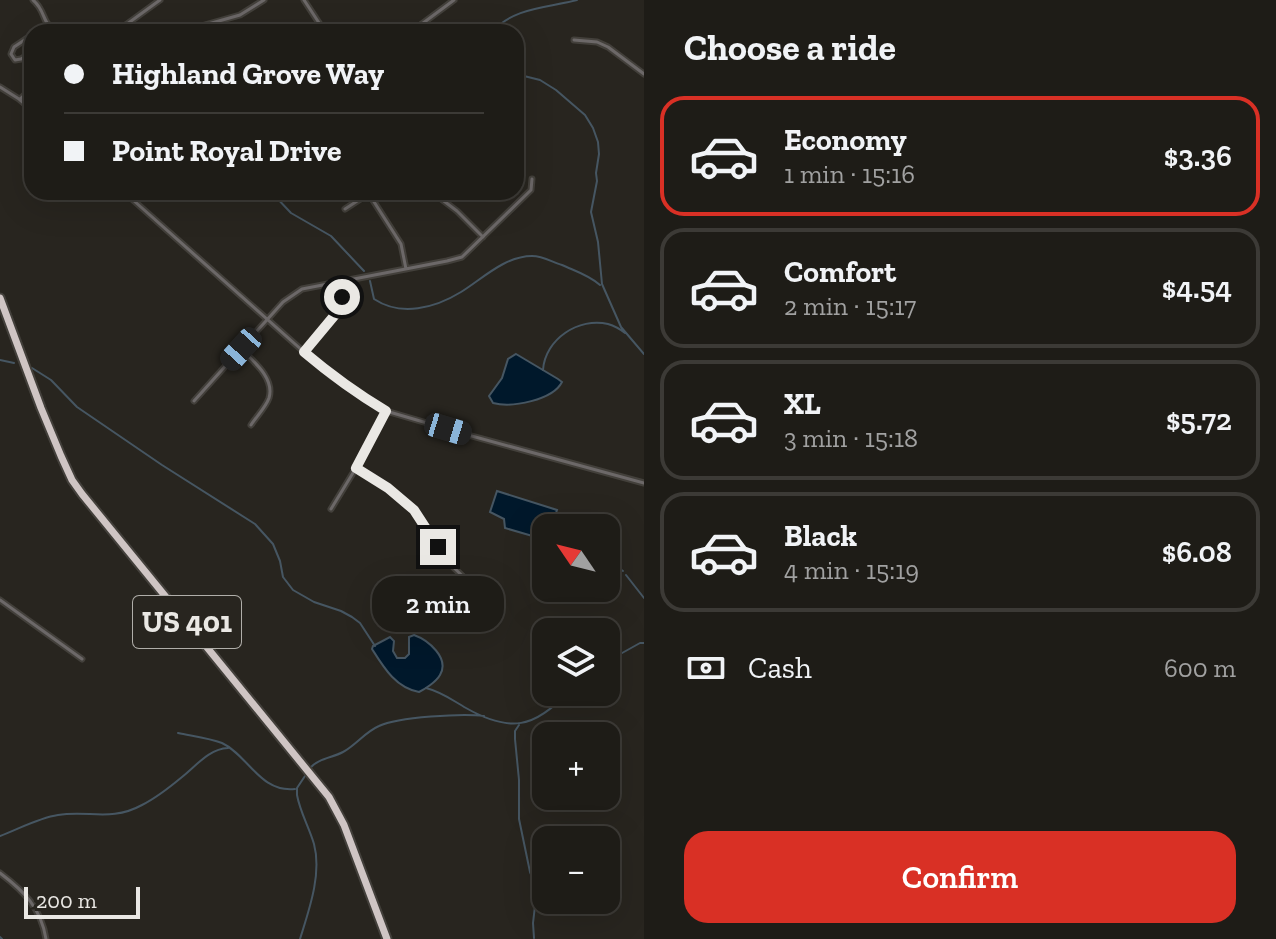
<!DOCTYPE html>
<meta charset="utf-8">
<style>
:root{--surface:#1e1c17;--page:#262520;--text:#f1f3f6;--muted:#a1a1a1;--line:#3c3a36;--accent:#d93025}
body{margin:0;font-family:"Zilla Slab",serif;background:var(--page);color:var(--text);height:100vh;display:flex;flex-direction:column;font-size:30px;white-space:nowrap}
*{box-sizing:border-box;margin:0}
p{font-size:26px;color:var(--muted)}
.icon{flex:none;width:44px;height:44px;fill:none;stroke:currentColor;stroke-width:2;stroke-linecap:round;stroke-linejoin:round}
.map{position:relative;flex:1;overflow:hidden}
.side{display:flex;flex-direction:column;background:var(--surface);width:632px}
.side>*{flex:none}
.top-card{position:absolute;left:24px;top:24px;width:500px;height:176px;border-radius:24px;box-shadow:0 8px 32px #0002,0 0 0 2px var(--line);display:grid;align-content:center;height:176px;padding:0 40px;background:var(--surface)}
.needle{width:52px;rotate:305deg}
.tools{position:absolute;left:532px;top:514px;display:grid;gap:16px}
.tools a{display:grid;place-items:center;width:88px;height:88px;border-radius:16px;background:var(--surface);box-shadow:0 8px 32px #0002,0 0 0 2px var(--line);font-size:40px}
.scale{position:absolute;left:24px;bottom:20px;width:116px;box-sizing:border-box;padding-left:8px;border:4px solid #eae8e4;border-top:0;font-size:22px;line-height:28px;white-space:nowrap;color:#eae8e4;-webkit-text-stroke:6px #28251f;paint-order:stroke}
.end{position:absolute;width:36px;height:36px;margin:-18px;border:10px solid #eae8e4;background:#111;box-shadow:0 0 0 4px #111}
.from{border-radius:50%}
.bubble{position:absolute;height:56px;border-radius:24px;background:var(--surface);box-shadow:0 8px 32px #0002,0 0 0 2px var(--line);font-size:26px;font-weight:600;line-height:56px;text-align:center}
.car{position:absolute;width:24px;height:48px;margin:-24px -12px;border-radius:10px;box-shadow:0 0 6px 2px #0007;background:linear-gradient(#222 24%,#8ab4d8 0 40%,#222 0 76%,#8ab4d8 0 86%,#222 0)}
.top-card b{display:flex;align-items:center;gap:28px;height:76px;font-size:30px}
.top-card b+b{border-top:2px solid var(--line)}
.top-card i{width:20px;height:20px;background:var(--text)}
ul{padding:0;list-style:none}
li{display:flex;align-items:center;gap:24px;height:120px;margin:0 16px 12px;padding:0 24px;border:4px solid var(--line);border-radius:24px}
li div{flex:1}
li b{display:block;font-size:30px}
li em{font-style:normal;font-weight:600}
li.on{border-color:var(--accent)}
li>.icon{width:72px;height:72px;stroke-width:1.5}
h2{padding:0 40px;font-size:36px;line-height:96px}
.pay{display:flex;align-items:center;gap:20px;height:88px;padding:0 40px;font-size:30px}
.pay p{margin-inline-start:auto}
.cta{display:flex;gap:16px;margin-top:auto;padding:16px 40px}
.cta a{flex:1;height:92px;border-radius:24px;background:var(--accent);color:#fff;font-size:32px;font-weight:600;line-height:92px;text-align:center}
main{display:flex;flex:1;min-height:0}
.map>svg:first-child{display:block}
.water{fill:#00182b;stroke:#465662;stroke-width:2}
.lines{fill:none;stroke-linecap:round;stroke-linejoin:round}
.stream{stroke:#465662;stroke-width:2}
.street-casing{stroke:#43403b;stroke-width:7}
.highway-casing{stroke:#43403b;stroke-width:11}
.street{stroke:#6c6868;stroke-width:3}
.highway{stroke:#cfc5c4;stroke-width:7}
.route{stroke:#eae8e4;stroke-width:10}
.labels{text-anchor:middle;stroke-width:6;stroke-linejoin:round;paint-order:stroke}
.shield{fill:#28251f;stroke:#b0aea9;stroke-width:2}
.shield-label{font-size:30px;font-weight:bold;fill:#eae8e4}
</style>
<main>
<div class="map">
<svg width="644" height="939" viewBox="0 0 644 939">
<rect width="100%" height="100%" fill="#28251f"/>
<path class="water" d="M516,354L558,379L562,382C553,400 512,408 493,403L489,396L502,378L508,359Z
M497,491L557,510L551,528H546V540L505,528L504,519L490,512Z
M414,635C428,640 450,658 440,675C436,682 425,689 419,692C396,688 384,668 372,649L373,646L390,637L394,641L393,651L397,658H405L409,654V637Z"/>
<g class="lines">
<path class="stream" d="M492,32C514,7 547,8 577,0
M516,74L540,80L556,90L585,115L593,128L598,142L599,154L596,173L597,181L591,212L598,242L602,284L621,327L644,354
M274,195L291,213L331,236L364,271
M370,281L374,299C401,317 435,308 461,292C482,279 505,256 532,256C543,256 552,262 562,265C575,271 589,275 600,285
M0,360L14,363
M32,368L51,380L77,407L162,465L255,524L273,544L280,561L283,577L293,590L314,602L341,611L352,617L360,623L375,646
M543,370C545,339 579,317 608,324C615,326 620,329 625,333
M606,559L623,571
M626,575L644,598
M606,662L640,643H644
M426,688C442,692 452,700 466,708C510,733 535,728 568,692
M519,725L515,731V739L519,780V819L530,872L537,889L533,923L534,938
M178,733C192,736 209,738 222,743C248,755 260,793 295,789
M310,768C319,758 332,758 343,752C356,745 365,732 379,726C398,717 463,713 484,716
M0,836C19,829 38,818 58,815C89,810 111,822 142,805C156,798 170,787 182,777C197,765 209,749 228,748
M0,937L2,939
M300,939C309,910 322,874 314,844C309,827 300,812 297,795V788L305,776"/>
<g class="street-casing">
<path id="street" d="M33,0C46,11 41,21 55,32
M304,0L325,32
M36,32L46,26
M116,32L160,0
M180,32L240,15L264,0
M311,32L321,26
M411,32L454,0
M32,35L14,47L11,54L15,60L21,59L32,52
M574,40L597,42L608,47L644,74
M0,87L19,99L32,110
M20,99L32,88
M124,192L331,376L386,411L468,435L644,483
M432,192L457,211L483,237
M369,194L401,244L406,269
M345,209L371,192
M241,349C253,361 275,378 269,398C266,407 256,417 251,425
M305,350L339,310L342,297L341,283
M194,401L283,302L302,289L447,261L462,257L531,190L532,179
M356,468L388,488L414,510L447,561L482,595L491,598
M331,509L356,468L386,411
M0,600L82,659
M0,873C24,891 41,908 46,939"/>
</g>
<g class="highway-casing">
<path id="highway" d="M0,298L41,408L61,456L72,480L82,494L329,797L344,825L387,939"/>
</g>
<use href="#street" class="street"/>
<use href="#highway" class="highway"/>
</g>
<g class="lines">
<path class="route" d="M342,297L339,310L304,352C330,374 356,393 386,411L356,468L388,488L414,510L438,547"/>
</g>
<g class="labels">
<rect class="shield" x="133" y="596" width="108" height="52" rx="6"/>
<g class="shield-label">
<text x="187" y="632">US 401</text>
</g>
</g>
</svg>
<div class="tools">
<a><svg class="needle" viewBox="-14 -14 28 28"><path d="M0-13l5 13h-10z" fill="#e53935"/><path d="M0 13l5-13h-10z" fill="#a1a1a1"/></svg></a>
<a><svg class="icon" aria-label="layers" viewBox="0 0 24 24"><path d="M12 4l9 5-9 5-9-5zM3 14l9 5 9-5"/></svg></a>
<a>+</a>
<a>−</a>
</div>
<div class="scale">200 m</div>
<i class="end from" style="left:342px;top:297px"></i>
<i class="end" style="left:438px;top:547px"></i>
<div class="bubble" style="left:372px;top:576px;width:132px">2 min</div>
<i class="car" style="left:241px;top:349px;rotate:222deg"></i>
<i class="car" style="left:448px;top:429px;rotate:107deg"></i>
<div class="top-card">
<b><i class="from"></i>Highland Grove Way</b>
<b><i></i>Point Royal Drive</b>
</div>
</div>
<section class="side">
<h2>Choose a ride</h2>
<ul>
<li class="on"><svg class="icon" aria-label="car" viewBox="0 0 24 24"><path d="M5 17H2v-5l4-1 3-4h7l3 4 3 1v5h-3M9 17h6M6 11h13"/><circle cx="7" cy="17" r="2"/><circle cx="17" cy="17" r="2"/></svg><div><b>Economy</b><p>1 min · 15:16</p></div><em>$3.36</em></li>
<li><svg class="icon" aria-label="car" viewBox="0 0 24 24"><path d="M5 17H2v-5l4-1 3-4h7l3 4 3 1v5h-3M9 17h6M6 11h13"/><circle cx="7" cy="17" r="2"/><circle cx="17" cy="17" r="2"/></svg><div><b>Comfort</b><p>2 min · 15:17</p></div><em>$4.54</em></li>
<li><svg class="icon" aria-label="car" viewBox="0 0 24 24"><path d="M5 17H2v-5l4-1 3-4h7l3 4 3 1v5h-3M9 17h6M6 11h13"/><circle cx="7" cy="17" r="2"/><circle cx="17" cy="17" r="2"/></svg><div><b>XL</b><p>3 min · 15:18</p></div><em>$5.72</em></li>
<li><svg class="icon" aria-label="car" viewBox="0 0 24 24"><path d="M5 17H2v-5l4-1 3-4h7l3 4 3 1v5h-3M9 17h6M6 11h13"/><circle cx="7" cy="17" r="2"/><circle cx="17" cy="17" r="2"/></svg><div><b>Black</b><p>4 min · 15:19</p></div><em>$6.08</em></li>
</ul>
<div class="pay"><svg class="icon" aria-label="cash" viewBox="0 0 24 24"><path d="M3 7h18v10H3z"/><circle cx="12" cy="12" r="2"/></svg>Cash<p>600 m</p></div>
<div class="cta"><a>Confirm</a></div>
</section>
</main>
